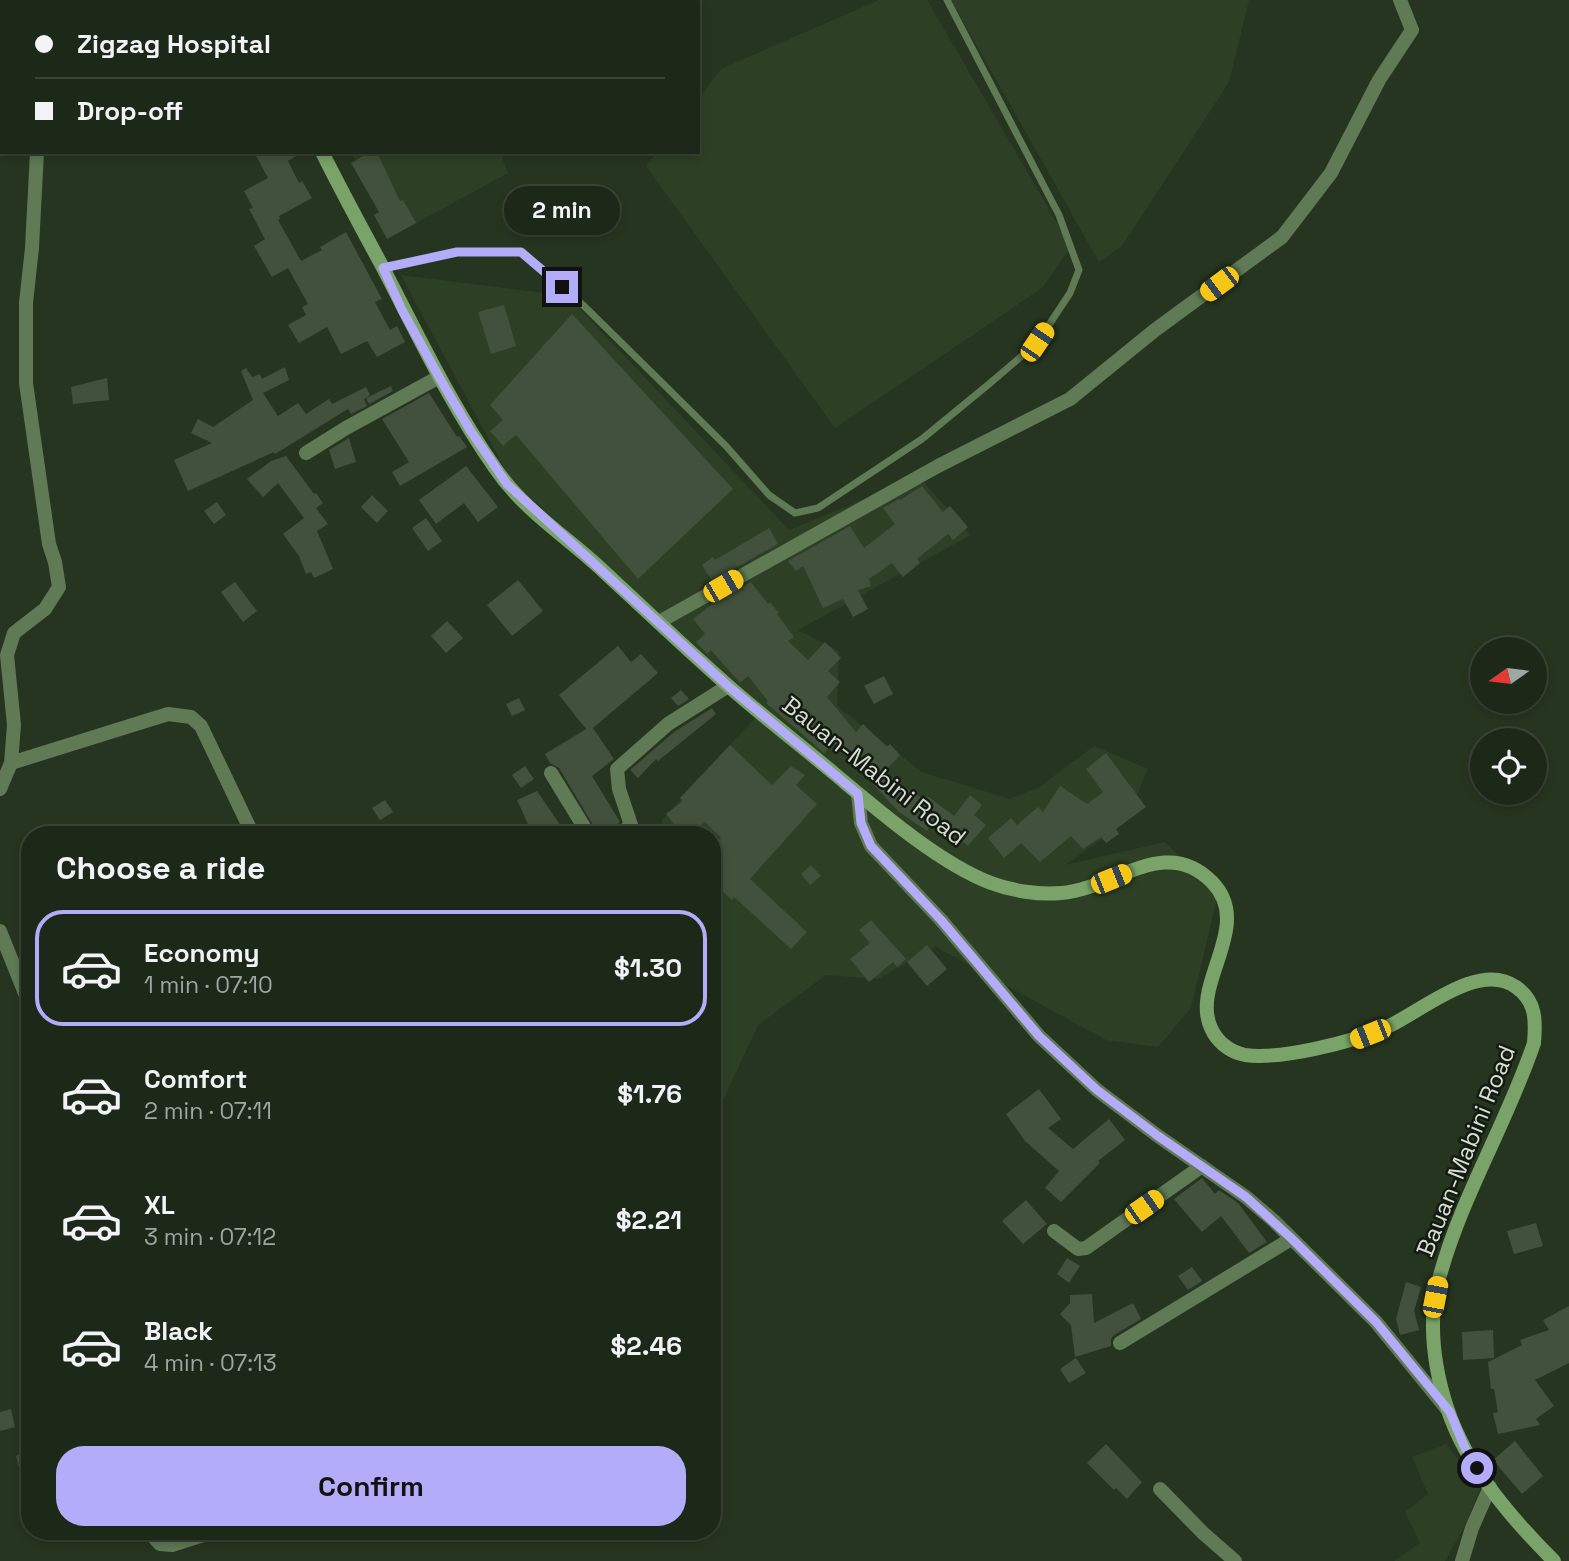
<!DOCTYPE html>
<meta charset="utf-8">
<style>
:root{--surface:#1c2818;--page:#253021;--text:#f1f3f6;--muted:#a0a6a2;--line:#3a4437;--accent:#b3adf9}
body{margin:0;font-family:"Space Grotesk",sans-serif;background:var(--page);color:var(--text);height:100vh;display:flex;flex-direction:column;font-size:26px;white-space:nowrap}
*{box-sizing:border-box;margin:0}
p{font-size:23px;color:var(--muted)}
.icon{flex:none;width:38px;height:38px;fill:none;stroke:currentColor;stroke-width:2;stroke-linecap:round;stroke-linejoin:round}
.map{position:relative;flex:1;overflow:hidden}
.panel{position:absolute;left:21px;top:826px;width:700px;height:714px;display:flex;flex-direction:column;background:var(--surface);border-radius:28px;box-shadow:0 4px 10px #0003,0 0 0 2px var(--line)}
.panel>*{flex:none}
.hud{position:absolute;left:0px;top:0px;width:700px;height:154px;box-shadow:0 4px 10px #0003,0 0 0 2px var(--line);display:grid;align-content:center;height:154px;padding:0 35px;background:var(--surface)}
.needle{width:46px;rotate:256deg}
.fabs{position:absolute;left:1470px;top:637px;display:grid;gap:14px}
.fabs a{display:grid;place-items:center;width:77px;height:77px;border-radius:50%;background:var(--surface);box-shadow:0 4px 10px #0003,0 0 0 2px var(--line);font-size:35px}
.end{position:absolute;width:32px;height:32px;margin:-16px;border:9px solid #b3adf9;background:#111;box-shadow:0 0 0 4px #111}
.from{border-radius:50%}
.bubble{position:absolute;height:49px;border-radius:24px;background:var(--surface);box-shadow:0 4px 10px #0003,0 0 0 2px var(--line);font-size:23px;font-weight:700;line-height:49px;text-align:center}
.car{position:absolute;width:21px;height:42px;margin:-21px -10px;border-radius:9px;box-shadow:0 0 5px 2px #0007;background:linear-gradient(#f5c518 24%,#345 0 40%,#f5c518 0 76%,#345 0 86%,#f5c518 0)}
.hud b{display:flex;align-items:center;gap:24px;height:66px;font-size:26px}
.hud b+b{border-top:2px solid var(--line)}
.hud i{width:18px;height:18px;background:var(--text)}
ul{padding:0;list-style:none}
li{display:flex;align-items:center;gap:21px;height:116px;margin:0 14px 10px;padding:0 21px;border:4px solid transparent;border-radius:28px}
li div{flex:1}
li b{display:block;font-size:26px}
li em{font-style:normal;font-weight:700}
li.active{border-color:var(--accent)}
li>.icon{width:63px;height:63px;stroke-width:1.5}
h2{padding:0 35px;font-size:32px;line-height:84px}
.button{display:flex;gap:14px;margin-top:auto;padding:14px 35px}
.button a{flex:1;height:80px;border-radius:28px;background:var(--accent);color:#111;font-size:28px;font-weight:700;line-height:80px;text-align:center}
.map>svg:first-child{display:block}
.built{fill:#2d4025}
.building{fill:#41513b}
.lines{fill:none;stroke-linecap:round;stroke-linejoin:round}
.service{stroke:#5f7a55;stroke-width:7}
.minor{stroke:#5f7a55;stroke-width:14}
.secondary{stroke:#79a368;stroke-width:14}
.route{stroke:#b3adf9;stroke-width:9}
.labels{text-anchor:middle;stroke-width:5;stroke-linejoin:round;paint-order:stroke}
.street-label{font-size:24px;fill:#d6dfd2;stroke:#131a11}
</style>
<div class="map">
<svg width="1569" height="1561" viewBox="0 0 1569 1561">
<rect width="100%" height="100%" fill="#263520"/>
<path class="built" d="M273,0H544L545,2H274Z
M879,0H927L1071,247L1042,288L835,428L646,166L657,152H698V99L721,69Z
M951,0H1249L1229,82L1122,246L1099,262Z
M351,152H500L508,173L394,235Z
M401,275L568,296L789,530L919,477L971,535L798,630L839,651L837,706L922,772L1010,799L1038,788L1094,746L1148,769L1125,823L1065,865L1165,842L1218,894L1191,1008L1158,1047L1106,1040L936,947L878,979L826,975L758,1025L712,1124V835H660L662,820L764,708L510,479Z
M1446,1444L1480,1489L1466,1524L1445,1561H1394L1420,1543L1405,1512L1428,1494L1412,1457Z"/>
<path class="building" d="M254,152H303L288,161L299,183L302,181L312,198L279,216L280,219L278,220L301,261L322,250L320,247L346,232L382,299L375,302L390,330L397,326L405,342L377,357L367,341L341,354L327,327L299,343L288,325L306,315L302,307L308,304L288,268L272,277L254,246L265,239L249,209L253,208L244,191L268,178Z
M370,152H377L400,201L403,200L416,223L387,239L374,215L379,212L351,163Z
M504,305L516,346L491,354L478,312Z
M572,314L733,489L638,579L516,435L503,446L490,431L503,420L490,405Z
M285,367L289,380L263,393L278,416L298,403L306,414L329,399L332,404L366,387L370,395L364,399L367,406L351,414L348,409L275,454L274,452L188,491L174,460L212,443L191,433L198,419L213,427L253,400L241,371L246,368L252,377L260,374L262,379Z
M107,378L109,400L73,404L71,387Z
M391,386L393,391L369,404L366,398Z
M429,393L457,437L459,436L467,447L400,486L392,472L409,462L382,419Z
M349,438L356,462L335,469L329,450Z
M286,456L314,494L316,493L323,503L316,508L328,524L317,531L333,569L314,578L311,572L306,574L299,556L283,534L304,518L278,483L263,497L247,479L271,461Z
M466,466L498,507L478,522L464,503L436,524L419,500Z
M922,486L943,512L950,506L968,527L953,540L948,534L917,559L920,563L903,577L892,563L869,579L871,586L858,590L868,609L853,617L843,599L823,608L803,566L796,571L788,561L850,526L864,548L895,524L883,508L899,499L900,500Z
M372,495L388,511L377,523L361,507Z
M217,502L226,515L214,524L204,511Z
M426,518L442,541L428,551L412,528Z
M769,528L778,544L712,581L702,565L713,557L715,560Z
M518,580L543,611L512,636L487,605Z
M235,582L257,611L243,622L221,592Z
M751,582L768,604L770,602L779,613L777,614L794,637L788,641L808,660L825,642L841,658L828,671L840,682L827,697L856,732L863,724L887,747L890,744L900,755L885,771L903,788L904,786L924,800L927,796L954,816L970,795L982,805L974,815L986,825L968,846L935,819L927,831L899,812L834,743L824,753L766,703L768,701L748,676L740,683L711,650L707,654L696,642L705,634L693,619L716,601Z
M447,621L463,638L446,653L431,636Z
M618,646L631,662L641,654L658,673L593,728L614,759L592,776L620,822L612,828L610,835H599L559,768L550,763L545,754L586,729L559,695Z
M884,676L893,694L874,704L864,686Z
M681,690L689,699L678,706L671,698Z
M519,698L525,710L512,716L506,704Z
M712,708L716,714L658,761L656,759L638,778L630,770L674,732Z
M730,745L772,785L791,766L805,775L796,785L817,804L750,879L807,932L791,949L734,897L732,900L712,882V847L721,838L705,822L689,835H683L666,814L683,801L680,798Z
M1106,753L1146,807L1116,829L1119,834L1106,843L1101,837L1083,849L1071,836L1040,862L1021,843L1004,858L988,838L1011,818L1017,825L1038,807L1043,812L1060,786L1087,804L1103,792L1086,769Z
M525,766L534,779L521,788L512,775Z
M537,791L567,835H533L517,800Z
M385,800L393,812L380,820L372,808Z
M811,865L821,876L810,885L801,874Z
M871,920L906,959L897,967L893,962L869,982L850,959L870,943L859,930Z
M927,945L947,969L927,986L907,962Z
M1039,1089L1061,1119L1048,1128L1073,1149L1109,1119L1125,1140L1098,1161L1100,1163L1061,1202L1045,1188L1059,1171L1025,1141L1006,1114Z
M1202,1178L1215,1194L1219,1190L1238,1203L1267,1242L1249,1253L1221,1216L1202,1232L1174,1199Z
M1026,1200L1047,1224L1023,1244L1002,1221Z
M1536,1223L1543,1246L1514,1254L1507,1231Z
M1067,1258L1080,1266L1069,1283L1057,1274Z
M1192,1267L1202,1281L1188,1290L1178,1276Z
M1406,1282L1421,1287L1414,1311L1419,1330L1400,1335L1396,1319Z
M1092,1294L1094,1323L1133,1303L1141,1319L1114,1335L1111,1339V1346L1075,1357L1071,1325L1060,1314L1070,1303V1295Z
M1569,1306V1363L1535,1380L1554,1406L1536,1419L1540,1425L1498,1434L1493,1413L1498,1412L1494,1389H1491L1488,1362L1522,1345L1520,1340L1549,1330L1543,1320Z
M1493,1330L1494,1358L1463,1360L1462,1332Z
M1076,1358L1086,1373L1069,1383L1060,1369Z
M11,1409L15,1427L0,1431V1412Z
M1515,1441L1543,1476L1522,1494L1493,1460Z
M1106,1444L1142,1482L1127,1499L1116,1488L1114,1490L1087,1463Z
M30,1451V1464L19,1467L16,1456Z"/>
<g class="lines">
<path class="service" d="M353,0L356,2
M319,2L322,0
M481,2L485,0
M384,268L457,252H521L583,305L643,364L726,446L769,495L795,513L818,508L922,439L989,384L1037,343L1070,293L1079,270L1059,215L947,0"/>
<path class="minor" d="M127,2L128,0
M0,138L2,137
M306,453L346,428L439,377
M659,622L938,466L1070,399L1155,330L1282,237L1331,173L1379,80L1412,30L1400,0
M11,763L168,714L191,717L201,726L253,835
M551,773L589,835
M0,789L11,763L14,725L7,655L14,633L45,609L59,587L55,562L49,544L26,383V303L32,248L37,152
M858,794L861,823L871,846L941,920L1039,1036L1097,1090L1158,1136L1246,1197L1274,1221L1376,1322L1447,1409
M619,835L631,825L619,789L617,769L668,724L728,686
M0,931L30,1006
M1054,1231L1078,1249L1086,1248L1202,1166
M1120,1343L1291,1239
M1160,1489L1203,1533L1235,1561
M148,1531L160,1544L172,1545L216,1531
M1462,1561L1472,1528L1490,1487"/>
<path class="secondary" d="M246,0L247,2
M322,152C341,190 361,227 381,264C417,333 450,404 495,468C522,508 564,535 599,567C641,606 682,645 725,683C761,715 799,744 836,775C879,811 939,863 991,883C1012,891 1039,895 1061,893C1114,889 1165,834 1212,882C1255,926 1190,983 1211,1028C1217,1042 1230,1052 1245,1055C1282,1060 1351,1042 1385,1028C1420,1013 1478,960 1516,987C1536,1001 1536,1020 1534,1043C1507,1123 1461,1197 1439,1279C1424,1333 1439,1401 1465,1449C1487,1490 1521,1528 1554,1561"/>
</g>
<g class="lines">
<path class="route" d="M562,287L521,252H457L383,268L402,310L439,377L470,430L507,484L728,686L858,794L861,823L871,846L941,920L1039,1036L1097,1090L1158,1136L1246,1197L1291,1238L1376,1322L1450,1412L1465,1448L1477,1468"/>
</g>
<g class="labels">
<g class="street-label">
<text transform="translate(874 771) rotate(38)" y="8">Bauan-Mabini Road</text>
<text transform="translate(1466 1151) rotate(-68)" y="8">Bauan-Mabini Road</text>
</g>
</g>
</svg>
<div class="fabs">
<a><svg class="needle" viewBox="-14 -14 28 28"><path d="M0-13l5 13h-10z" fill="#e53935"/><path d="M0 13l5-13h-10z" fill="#a0a6a2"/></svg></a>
<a><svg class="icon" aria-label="locate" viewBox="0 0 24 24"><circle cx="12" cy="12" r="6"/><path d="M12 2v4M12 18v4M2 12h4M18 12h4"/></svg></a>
</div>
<i class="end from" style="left:1477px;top:1468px"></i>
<i class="end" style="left:562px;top:287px"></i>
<div class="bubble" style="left:504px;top:186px;width:116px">2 min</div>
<i class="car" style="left:1219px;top:284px;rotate:233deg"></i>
<i class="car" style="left:1037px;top:342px;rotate:34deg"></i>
<i class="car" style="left:723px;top:586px;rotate:60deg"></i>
<i class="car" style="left:1111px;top:879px;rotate:68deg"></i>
<i class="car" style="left:1370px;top:1034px;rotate:248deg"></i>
<i class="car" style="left:1144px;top:1207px;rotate:55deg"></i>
<i class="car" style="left:1435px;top:1297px;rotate:11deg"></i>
<div class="hud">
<b><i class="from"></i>Zigzag Hospital</b>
<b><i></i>Drop-off</b>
</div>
<section class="panel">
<h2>Choose a ride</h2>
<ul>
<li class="active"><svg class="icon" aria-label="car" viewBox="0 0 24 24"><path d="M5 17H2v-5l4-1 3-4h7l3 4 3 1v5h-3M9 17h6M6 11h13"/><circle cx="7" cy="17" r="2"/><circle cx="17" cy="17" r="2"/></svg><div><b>Economy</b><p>1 min · 07:10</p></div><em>$1.30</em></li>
<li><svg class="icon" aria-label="car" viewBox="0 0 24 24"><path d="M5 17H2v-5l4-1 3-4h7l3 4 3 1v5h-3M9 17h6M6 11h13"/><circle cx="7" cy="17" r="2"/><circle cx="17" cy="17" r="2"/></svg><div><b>Comfort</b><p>2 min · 07:11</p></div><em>$1.76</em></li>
<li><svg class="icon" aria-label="car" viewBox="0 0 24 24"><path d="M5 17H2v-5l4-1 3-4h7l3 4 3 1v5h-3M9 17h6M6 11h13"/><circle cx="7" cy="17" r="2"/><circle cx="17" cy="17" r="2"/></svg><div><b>XL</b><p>3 min · 07:12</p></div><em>$2.21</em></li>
<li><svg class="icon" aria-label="car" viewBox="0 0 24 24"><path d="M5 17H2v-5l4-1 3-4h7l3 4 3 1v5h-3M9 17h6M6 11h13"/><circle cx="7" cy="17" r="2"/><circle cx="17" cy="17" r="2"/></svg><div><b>Black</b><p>4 min · 07:13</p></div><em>$2.46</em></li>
</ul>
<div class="button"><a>Confirm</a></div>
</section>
</div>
